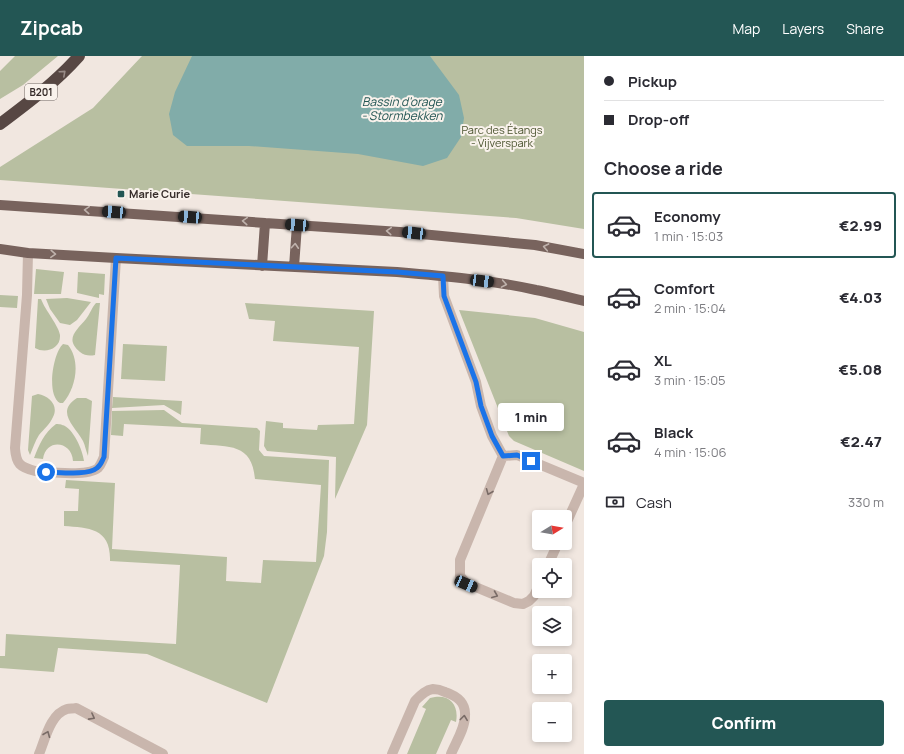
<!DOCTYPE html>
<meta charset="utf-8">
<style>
:root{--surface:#fff;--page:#f7f7f7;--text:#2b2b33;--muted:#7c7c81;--line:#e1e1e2;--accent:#235654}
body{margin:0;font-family:Manrope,sans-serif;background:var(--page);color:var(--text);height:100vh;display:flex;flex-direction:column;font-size:15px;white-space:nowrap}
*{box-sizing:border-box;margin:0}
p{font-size:13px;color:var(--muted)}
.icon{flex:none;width:22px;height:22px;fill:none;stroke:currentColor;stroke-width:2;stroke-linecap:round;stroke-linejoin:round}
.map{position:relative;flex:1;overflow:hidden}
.sheet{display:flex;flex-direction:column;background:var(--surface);width:320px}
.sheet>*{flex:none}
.banner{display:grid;align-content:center;height:88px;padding:0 20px;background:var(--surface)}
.needle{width:26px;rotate:79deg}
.fabs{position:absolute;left:532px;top:454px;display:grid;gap:8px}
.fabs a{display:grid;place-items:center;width:40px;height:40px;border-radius:4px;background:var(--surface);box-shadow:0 2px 6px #0003;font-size:20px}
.end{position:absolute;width:18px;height:18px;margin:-9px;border:5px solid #1a73e8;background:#fff;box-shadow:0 0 0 2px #fff}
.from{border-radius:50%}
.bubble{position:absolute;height:28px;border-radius:4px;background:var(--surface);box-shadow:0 2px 6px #0003;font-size:13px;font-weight:800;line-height:28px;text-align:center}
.car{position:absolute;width:12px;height:24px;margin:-12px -6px;border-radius:5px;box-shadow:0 0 3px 1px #0007;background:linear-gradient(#222 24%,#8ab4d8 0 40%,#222 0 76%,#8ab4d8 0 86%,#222 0)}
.banner b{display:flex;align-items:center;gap:14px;height:38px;font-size:15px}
.banner b+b{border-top:1px solid var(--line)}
.banner i{width:10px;height:10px;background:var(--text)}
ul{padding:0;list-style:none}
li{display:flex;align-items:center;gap:12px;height:66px;margin:0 8px 6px;padding:0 12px;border:2px solid transparent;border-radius:4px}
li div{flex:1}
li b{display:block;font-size:15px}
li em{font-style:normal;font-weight:800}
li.active{border-color:var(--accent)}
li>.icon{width:36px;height:36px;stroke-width:1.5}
h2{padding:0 20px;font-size:18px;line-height:48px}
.pay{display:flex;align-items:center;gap:10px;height:44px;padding:0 20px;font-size:15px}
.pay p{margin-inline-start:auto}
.button{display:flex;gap:8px;margin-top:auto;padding:8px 20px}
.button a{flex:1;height:46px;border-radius:4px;background:var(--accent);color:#fff;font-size:16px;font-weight:800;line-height:46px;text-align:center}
header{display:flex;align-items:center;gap:24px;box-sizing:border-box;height:56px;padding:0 20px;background:var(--accent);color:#fff}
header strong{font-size:19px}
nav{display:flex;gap:22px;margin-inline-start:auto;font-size:14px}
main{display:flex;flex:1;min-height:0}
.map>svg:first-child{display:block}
.green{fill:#b8bfa1}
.water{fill:#81aca9}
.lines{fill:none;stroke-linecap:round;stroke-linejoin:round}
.minor{stroke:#c9b6ad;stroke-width:10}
.major{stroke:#78635d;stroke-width:10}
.highway{stroke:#574743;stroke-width:12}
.oneway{stroke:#988b87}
.oneway2{stroke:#bfb2ac}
.oneway3{stroke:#796b66}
.route{stroke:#1a73e8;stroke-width:5}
.poi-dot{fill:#235654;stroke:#f9f2ec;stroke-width:1.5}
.labels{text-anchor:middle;stroke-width:4;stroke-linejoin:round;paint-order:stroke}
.shield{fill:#f9f2ec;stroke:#716865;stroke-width:1}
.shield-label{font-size:10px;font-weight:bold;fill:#372d2b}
.park-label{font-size:11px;fill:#4b5430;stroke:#f9f2ec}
.poi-label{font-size:11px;font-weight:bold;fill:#372d2b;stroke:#f9f2ec;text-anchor:start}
.water-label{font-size:12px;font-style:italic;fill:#235654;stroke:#f9f2ec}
</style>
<header>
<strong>Zipcab</strong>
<nav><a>Map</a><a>Layers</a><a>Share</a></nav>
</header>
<main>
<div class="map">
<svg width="584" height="698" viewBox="0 0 584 698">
<rect width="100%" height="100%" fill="#f1e7e0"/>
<path class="green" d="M15,0H58L23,29L0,43V15Z
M142,0H584V173L516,162L0,124V111L93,52Z
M36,213L64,216L61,238H34Z
M78,216L105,218L104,239L99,238V242L77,237Z
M0,239L18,240L17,252L0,251Z
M67,242L91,246L77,264L70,269L60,267L50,253L46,243Z
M38,243H41C45,254 59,270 60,279C61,293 45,298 35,292Z
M96,247H100L95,299C90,300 85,300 80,296C64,283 77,274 86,263C90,258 92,251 96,247Z
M245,247L374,255L367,369L335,443L336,401L267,395L264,390L266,365L283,367V372L317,374L318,369L354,368L359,291L273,285L275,265L249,263Z
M459,254L535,262L584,276V415L514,385L509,380Z
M63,288L68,289C81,305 76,332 63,347H60C46,339 53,297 63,288Z
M123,288L167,290L165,325L121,323Z
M38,338C49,340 59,349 53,361C50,368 44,373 39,379C35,385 33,392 30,399L28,394L32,340Z
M113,341L182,345L181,359L164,349L112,352Z
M77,342H86L92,345L88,400C86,395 85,389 83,385C75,370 55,356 77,342Z
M164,354L182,367L257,372L260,375L259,394L264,400L329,404L327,476L324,500L267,647L147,598L58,592L54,616L0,612V600H5L6,578L176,588L180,509L110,505C111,472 89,472 64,470V455H78L79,433L65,432L66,424L115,427L112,493L227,501L226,525L261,527L263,504L316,506L321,429L255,423C252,387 229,391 200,388L201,372L124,368L123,380L111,379L112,355Z
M56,368C56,368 62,368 62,369C73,371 83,395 84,405H73C72,385 46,382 43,403L34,402C39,389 44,377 56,368Z
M435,641C451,639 459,650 456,666L451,664L436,698H407L426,653L422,651L430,642Z"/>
<path class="water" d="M192,0H430L459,39L464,62L461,81L447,102L423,110L358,98L249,90H187L173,79L169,58L175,36Z"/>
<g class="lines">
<path class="minor" d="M28,197L27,239L15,392C16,408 20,411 35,415C49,416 87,421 98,412C101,409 102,405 104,401L116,202
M443,220L444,240L476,326L481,350L492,380L503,400
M503,400L460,504V520L466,527L514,547L523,548L529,545L534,540L539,529
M503,400L517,399L584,427
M565,470L584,428
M548,509L558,487
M39,698C45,684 50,658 67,653C70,652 73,653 76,652L163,698
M392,698L415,645C420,640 425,634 433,633C437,633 441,634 445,636C457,640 466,646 465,660C465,672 456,686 451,698"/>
<path class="major" d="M0,149L400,176L535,189L584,198
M0,193L28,197L116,202L397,216C444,220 491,224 536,234C552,237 568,241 584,245
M262,210L265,167
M294,211L297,169"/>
<path class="highway" d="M0,68C28,47 56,26 79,0"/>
</g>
<defs><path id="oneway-chevron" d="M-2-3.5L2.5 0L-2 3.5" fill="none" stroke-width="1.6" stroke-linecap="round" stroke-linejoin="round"/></defs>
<use class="oneway" href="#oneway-chevron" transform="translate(63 17) rotate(-42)"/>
<g class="oneway2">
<use href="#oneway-chevron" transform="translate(87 154) rotate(-176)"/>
<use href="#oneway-chevron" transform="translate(245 165) rotate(-176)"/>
<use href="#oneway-chevron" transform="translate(389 175) rotate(-176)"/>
<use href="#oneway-chevron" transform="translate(295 190) rotate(-86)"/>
<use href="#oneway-chevron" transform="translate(546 191) rotate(-169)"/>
<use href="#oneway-chevron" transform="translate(53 198) rotate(3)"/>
<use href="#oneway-chevron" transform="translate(504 228) rotate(10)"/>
</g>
<g class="oneway3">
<use href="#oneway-chevron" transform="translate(489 436) rotate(112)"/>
<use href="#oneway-chevron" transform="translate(495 539) rotate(22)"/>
<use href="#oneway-chevron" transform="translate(92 661) rotate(28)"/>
<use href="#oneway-chevron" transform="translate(464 662) rotate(-83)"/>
<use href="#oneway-chevron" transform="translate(47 678) rotate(-68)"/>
</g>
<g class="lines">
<path class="route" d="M46,416C58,416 88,420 97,412C101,409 102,405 104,401L116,202L397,216L443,220L444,240L476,326L481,350L492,380L503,400L517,399L531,405"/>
</g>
<rect class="poi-dot" x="117" y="134" width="8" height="8" rx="2"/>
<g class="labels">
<rect class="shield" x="25" y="28" width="32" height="16" rx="3"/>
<g class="shield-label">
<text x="41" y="40">B201</text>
</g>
<g class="park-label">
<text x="502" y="78">Parc des Étangs<tspan x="502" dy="13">- Vijverspark</tspan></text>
</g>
<g class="poi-label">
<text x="129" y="142">Marie Curie</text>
</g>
<g class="water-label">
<text x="402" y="50">Bassin d'orage<tspan x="402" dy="14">- Stormbekken</tspan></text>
</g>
</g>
</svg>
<div class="fabs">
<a><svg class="needle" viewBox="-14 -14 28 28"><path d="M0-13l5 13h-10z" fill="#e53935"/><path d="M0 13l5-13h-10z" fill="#7c7c81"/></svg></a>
<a><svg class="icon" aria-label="locate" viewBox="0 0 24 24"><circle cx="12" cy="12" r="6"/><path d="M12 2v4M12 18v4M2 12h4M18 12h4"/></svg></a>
<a><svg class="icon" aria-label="layers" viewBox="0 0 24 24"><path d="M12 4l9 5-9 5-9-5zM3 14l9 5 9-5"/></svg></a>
<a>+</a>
<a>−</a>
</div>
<i class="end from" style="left:46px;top:416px"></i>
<i class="end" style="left:531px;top:405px"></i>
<div class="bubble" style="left:498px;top:347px;width:66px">1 min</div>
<i class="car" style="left:114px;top:156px;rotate:274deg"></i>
<i class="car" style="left:190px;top:161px;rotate:274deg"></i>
<i class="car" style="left:297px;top:169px;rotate:274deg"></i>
<i class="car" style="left:414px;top:177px;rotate:276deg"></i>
<i class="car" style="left:482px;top:225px;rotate:97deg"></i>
<i class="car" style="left:466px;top:528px;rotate:113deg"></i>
</div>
<section class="sheet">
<div class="banner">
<b><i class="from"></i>Pickup</b>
<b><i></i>Drop-off</b>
</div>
<h2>Choose a ride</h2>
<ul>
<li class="active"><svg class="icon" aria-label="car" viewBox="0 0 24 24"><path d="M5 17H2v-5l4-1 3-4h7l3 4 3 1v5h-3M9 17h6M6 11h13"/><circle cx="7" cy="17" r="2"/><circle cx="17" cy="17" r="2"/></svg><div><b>Economy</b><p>1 min · 15:03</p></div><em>€2.99</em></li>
<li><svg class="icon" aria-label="car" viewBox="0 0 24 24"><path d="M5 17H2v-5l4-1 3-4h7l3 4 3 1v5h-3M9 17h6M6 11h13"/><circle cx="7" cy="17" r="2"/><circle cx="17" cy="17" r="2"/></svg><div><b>Comfort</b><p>2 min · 15:04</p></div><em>€4.03</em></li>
<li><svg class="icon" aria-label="car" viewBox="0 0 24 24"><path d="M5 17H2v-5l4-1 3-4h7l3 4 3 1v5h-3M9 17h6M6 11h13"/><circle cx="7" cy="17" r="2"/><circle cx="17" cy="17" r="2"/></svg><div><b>XL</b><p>3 min · 15:05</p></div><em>€5.08</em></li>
<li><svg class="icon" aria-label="car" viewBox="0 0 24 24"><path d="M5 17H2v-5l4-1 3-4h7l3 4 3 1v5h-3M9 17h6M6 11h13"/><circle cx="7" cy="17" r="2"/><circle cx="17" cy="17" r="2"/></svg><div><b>Black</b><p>4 min · 15:06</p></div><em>€2.47</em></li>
</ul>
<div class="pay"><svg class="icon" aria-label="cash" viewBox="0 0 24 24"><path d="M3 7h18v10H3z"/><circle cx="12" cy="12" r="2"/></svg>Cash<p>330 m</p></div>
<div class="button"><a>Confirm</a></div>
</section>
</main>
